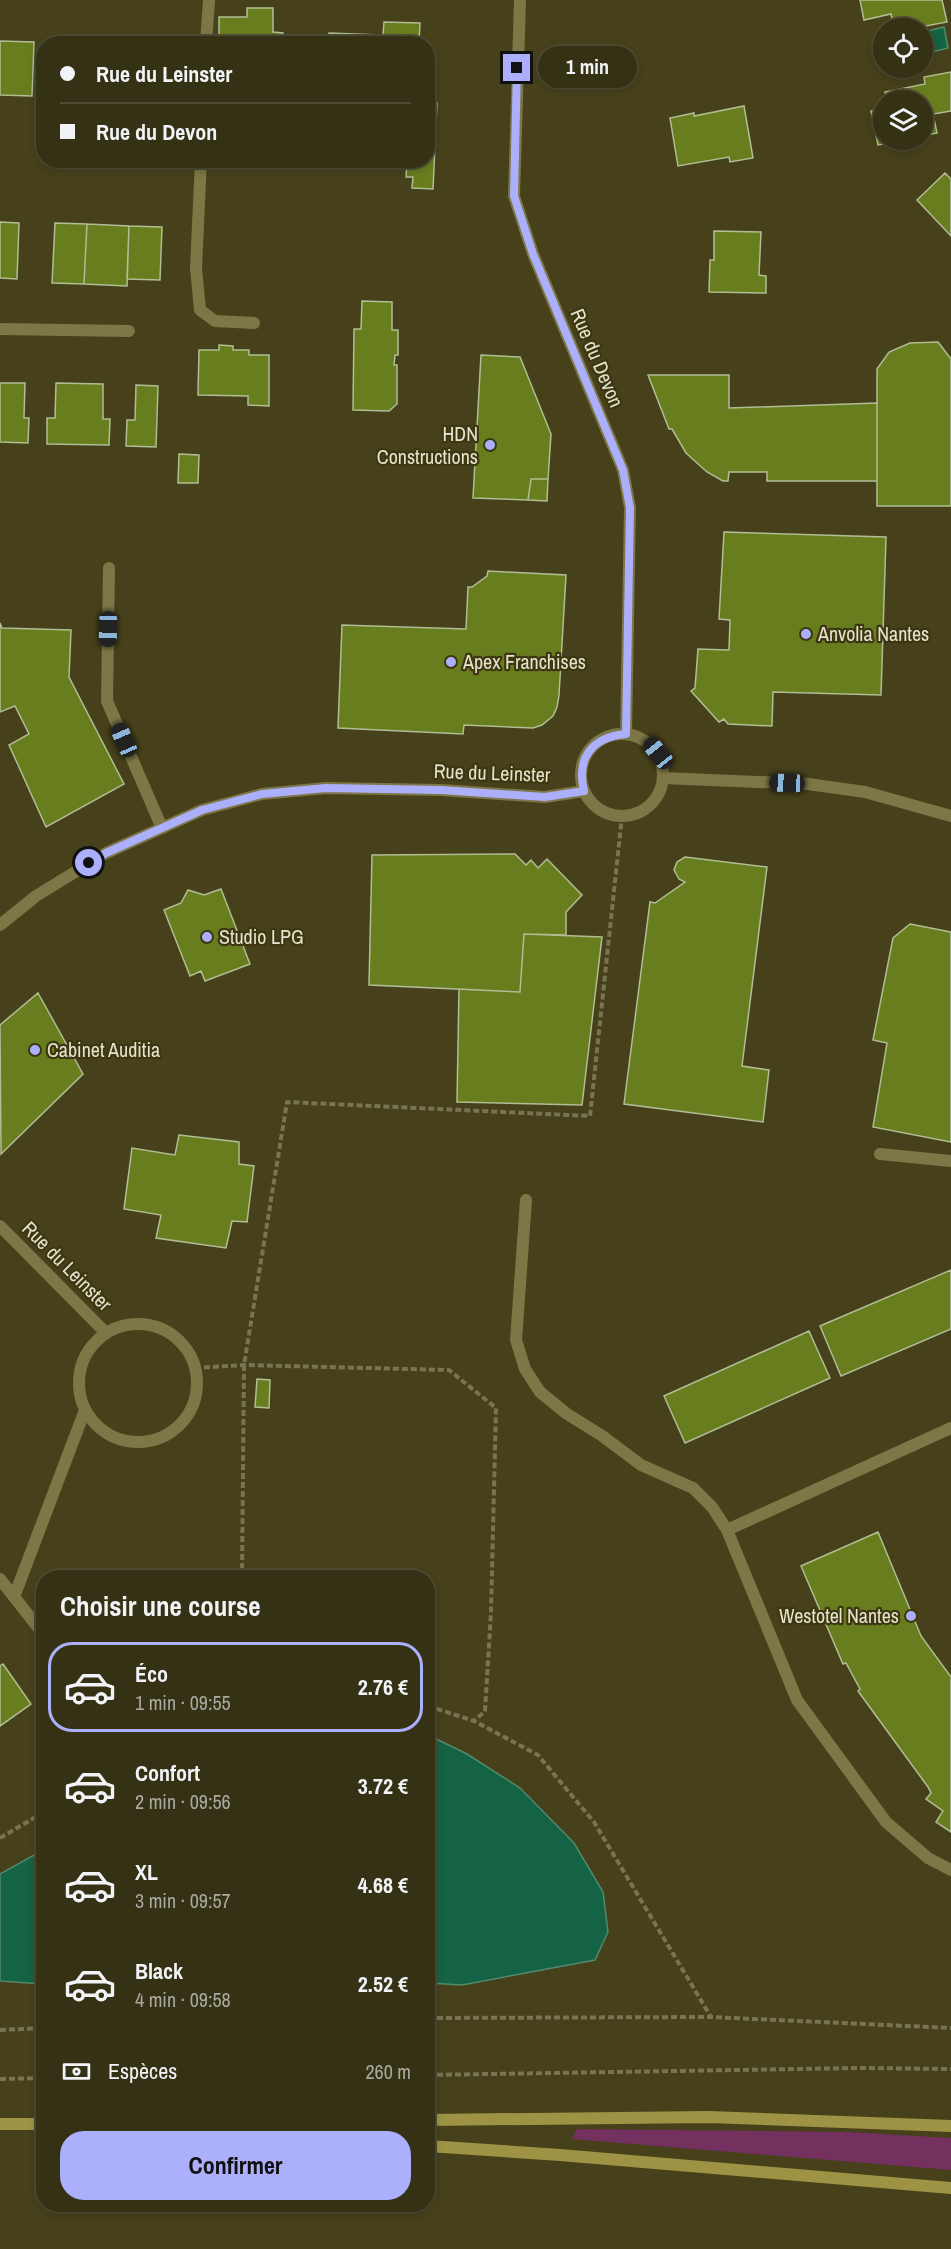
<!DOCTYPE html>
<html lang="fr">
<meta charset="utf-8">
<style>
:root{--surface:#343114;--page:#3f3d22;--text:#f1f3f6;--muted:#a9a9a0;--line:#4e4c34;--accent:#acaffb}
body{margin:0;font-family:"Archivo Narrow",sans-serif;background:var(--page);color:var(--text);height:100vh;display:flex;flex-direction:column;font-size:22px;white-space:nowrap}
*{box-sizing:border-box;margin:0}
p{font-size:20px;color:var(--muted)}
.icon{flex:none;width:33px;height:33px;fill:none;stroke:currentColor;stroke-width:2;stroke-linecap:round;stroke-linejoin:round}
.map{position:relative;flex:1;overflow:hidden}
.details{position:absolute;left:36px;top:1570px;width:399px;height:642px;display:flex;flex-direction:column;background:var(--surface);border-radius:24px;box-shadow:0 3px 9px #0003,0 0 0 2px var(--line)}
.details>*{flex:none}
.hud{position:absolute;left:36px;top:36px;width:399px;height:132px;border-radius:24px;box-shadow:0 3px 9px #0003,0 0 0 2px var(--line);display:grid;align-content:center;height:132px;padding:0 24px;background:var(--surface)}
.tools{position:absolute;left:873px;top:18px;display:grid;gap:12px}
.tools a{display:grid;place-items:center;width:60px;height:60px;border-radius:50%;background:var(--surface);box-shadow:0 3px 9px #0003,0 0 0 2px var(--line);font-size:30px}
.end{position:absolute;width:27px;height:27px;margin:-14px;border:8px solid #acaffb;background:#111;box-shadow:0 0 0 3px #111}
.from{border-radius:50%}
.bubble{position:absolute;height:42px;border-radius:21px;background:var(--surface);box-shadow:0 3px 9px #0003,0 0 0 2px var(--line);font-size:20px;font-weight:700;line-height:42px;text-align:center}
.car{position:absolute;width:18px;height:36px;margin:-18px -9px;border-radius:8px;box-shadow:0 0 4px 2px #0007;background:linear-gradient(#222 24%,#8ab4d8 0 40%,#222 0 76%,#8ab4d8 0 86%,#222 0)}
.hud b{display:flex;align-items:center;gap:21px;height:57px;font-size:22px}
.hud b+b{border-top:2px solid var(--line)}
.hud i{width:15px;height:15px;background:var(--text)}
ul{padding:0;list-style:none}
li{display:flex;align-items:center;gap:18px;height:90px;margin:0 12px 9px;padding:0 12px;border:3px solid transparent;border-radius:24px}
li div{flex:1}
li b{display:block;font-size:22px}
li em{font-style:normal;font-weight:700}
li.active{border-color:var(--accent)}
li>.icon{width:54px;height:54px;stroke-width:1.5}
h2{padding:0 24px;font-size:27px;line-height:72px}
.pay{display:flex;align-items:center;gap:15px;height:66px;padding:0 24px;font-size:22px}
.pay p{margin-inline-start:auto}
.primary-button{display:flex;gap:12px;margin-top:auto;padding:12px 24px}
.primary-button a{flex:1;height:69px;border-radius:24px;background:var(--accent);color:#111;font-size:24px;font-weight:700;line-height:69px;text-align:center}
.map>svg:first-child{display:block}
.green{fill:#74305e}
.water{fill:#146344;stroke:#53896d;stroke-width:1.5}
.building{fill:#687d1e;stroke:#b1bd95;stroke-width:1.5}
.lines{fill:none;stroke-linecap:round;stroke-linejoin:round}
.path{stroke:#787453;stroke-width:4;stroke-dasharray:6 3;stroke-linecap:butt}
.lane{stroke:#7d7646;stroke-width:12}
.street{stroke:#7d7646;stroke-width:12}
.secondary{stroke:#9e9344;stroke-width:12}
.route{stroke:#acaffb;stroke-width:8}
.poi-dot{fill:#acaffb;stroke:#3c3710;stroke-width:2}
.labels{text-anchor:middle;stroke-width:4.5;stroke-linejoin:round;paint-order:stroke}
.street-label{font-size:20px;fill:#e5e3cd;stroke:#3c3710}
.poi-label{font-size:20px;fill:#e5e3cd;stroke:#3c3710;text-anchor:start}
</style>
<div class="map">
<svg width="951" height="2249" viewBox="0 0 951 2249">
<rect width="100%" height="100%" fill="#46411b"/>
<path class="green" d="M577,2129L848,2132L951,2138V2170L572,2139Z"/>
<path class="water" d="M944,27L948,48L923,54V32Z
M428,1735L467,1754L520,1788L574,1843L603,1892L608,1932L595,1960L462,1985L428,1983Z
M43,1850V1984L0,1981V1874Z"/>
<path class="building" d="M860,0H942L947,22L915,28H894L891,14L864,20Z
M247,8H273V32L283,33L282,44H219V17H247Z
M384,22L420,23L419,44H329V33L383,35Z
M0,41L34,42L32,96L0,95Z
M951,72V111L933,114L937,133L922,136V100H887L885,92L925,84L924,77Z
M428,103H437L433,189L412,188L413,177H406L407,160H428Z
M744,106L753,158L730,162L729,157L678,166L670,118L694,113V116Z
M884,108V140H906L878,145L871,111Z
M945,173L951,179V236L917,200Z
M0,222L19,223L17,279L0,278Z
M55,223L87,224L84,284L52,283Z
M87,224L129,226L127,286L84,284Z
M129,226L162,227L160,280L127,279Z
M714,231L761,232L759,275L766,276V293L709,292L710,260H714Z
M362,301L392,302V330H398V355H395L394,365H397V404L389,411L353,410L354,329H361Z
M938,342L951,359V506H877V369L889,352L910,343Z
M219,345L233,346V350H249V355H269V406L248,405V396L198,395L199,350H219Z
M481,355L520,357L551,434L548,479H531L528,500L473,498Z
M648,375H729V408L877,403V481H767V472H729L728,481H723L707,472L686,453L672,429H669Z
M0,383H25L24,418H29L28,443L0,442Z
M56,383L103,384V419H110L109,445L47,444V418H55Z
M136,385L158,386L156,447L126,446L127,420H135Z
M179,454L199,455L198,483H178Z
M531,479H548L547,501L528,500Z
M724,532L886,537L881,695L773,692L772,726L728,724L724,719L719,722L691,691L695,688L698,649L729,650L730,620L719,619Z
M488,571L566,575L559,695L557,707L553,716L542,725L533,728L464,725L463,734L338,728L342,625L466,629L468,587H472L487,576Z
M0,623L2,628L71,630L69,677L124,784L46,827L9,745L29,734L15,706L0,712Z
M515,854L526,865L531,860L538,868L547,859L582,895L566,912V935L524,934L520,992L369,985L372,855Z
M685,857L767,867L742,1066L769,1070L763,1122L624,1104L650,902L655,903L685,882L679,879L674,870L677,862Z
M221,889L250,964L205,981L201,971L190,976L164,910L181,903L188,890L204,895Z
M910,924L951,932V1142L873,1127L887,1043L873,1040L893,938Z
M524,934L602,937L582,1105L457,1102L459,989L520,992Z
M38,993L83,1074L1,1154L0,1025Z
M179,1135L239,1142V1164L254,1166L247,1222L232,1221L226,1248L156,1238L161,1215L124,1209L132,1148L175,1155Z
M951,1270V1329L841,1376L820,1326Z
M809,1331L830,1378L685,1443L664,1396Z
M257,1379L270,1380L269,1408L255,1407Z
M878,1532L921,1636L951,1677V1832L936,1822L943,1811L926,1799L931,1793L928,1787L858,1691L860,1689L846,1663L843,1664L801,1566Z
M3,1664L31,1704L0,1726V1666Z"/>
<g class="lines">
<path class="path" d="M195,1368L244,1365L449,1370L496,1408L491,1612L485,1711L474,1721
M242,1578L244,1365L287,1102L590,1116L622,816
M428,1706L474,1721L538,1755L594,1822L711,2017
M0,1838L44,1812
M428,2018L711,2017L951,2028
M0,2030L44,2028
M428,2075L859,2068L951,2069
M0,2079L44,2078"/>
<path class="lane" d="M109,568L107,701L162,828
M880,1154L951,1161
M526,1200L516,1340L525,1369L540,1392L567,1414L601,1435L641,1465L693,1488L712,1507L727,1530
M951,1428L727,1530L797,1700L886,1822L928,1858L951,1870
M0,1579L44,1635
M14,1597L85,1410"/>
<path class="street" d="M520,0L514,196L533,254L623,470L630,508L626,734
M206,44L209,0
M201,160L196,268L200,310L215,321L254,323
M0,329L129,331
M581 775a41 41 0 1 1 82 0a41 41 0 1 1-82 0Z
M663,778L808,784L865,792L951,816
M0,925L36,896L106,853L202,810L262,794L326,788L441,790L545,797L584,791
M0,1226L106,1333
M79 1383a59 59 0 1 1 118 0a59 59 0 1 1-118 0Z"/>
<path class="secondary" d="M428,2120L709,2117L951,2126
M0,2124H44
M428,2146L560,2155L951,2188"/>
</g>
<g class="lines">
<path class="route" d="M89,863L106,853L202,810L262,794L326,788L441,790L545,797L584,791C576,758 592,737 626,734L630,508L623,470L533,254L514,196L517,68"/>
</g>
<g class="poi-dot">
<circle cx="490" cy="445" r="6"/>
<circle cx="806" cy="634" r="6"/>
<circle cx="451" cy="662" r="6"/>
<circle cx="207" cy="937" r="6"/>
<circle cx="35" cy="1050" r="6"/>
<circle cx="911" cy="1616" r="6"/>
</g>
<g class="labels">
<g class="street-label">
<text transform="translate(597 358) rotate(67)" y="7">Rue du Devon</text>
<text transform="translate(492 773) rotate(2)" y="7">Rue du Leinster</text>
<text transform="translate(67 1266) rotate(45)" y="7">Rue du Leinster</text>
</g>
<g class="poi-label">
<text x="478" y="441" text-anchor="end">HDN<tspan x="478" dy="23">Constructions</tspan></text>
<text x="818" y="641">Anvolia Nantes</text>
<text x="463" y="669">Apex Franchises</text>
<text x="219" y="944">Studio LPG</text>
<text x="47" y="1057">Cabinet Auditia</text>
<text x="899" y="1623" text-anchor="end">Westotel Nantes</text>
</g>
</g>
</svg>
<div class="tools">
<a><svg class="icon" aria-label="locate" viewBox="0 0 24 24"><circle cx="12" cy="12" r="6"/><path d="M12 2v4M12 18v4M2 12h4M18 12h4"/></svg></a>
<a><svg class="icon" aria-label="layers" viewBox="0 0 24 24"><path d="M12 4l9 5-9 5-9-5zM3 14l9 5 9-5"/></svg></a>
</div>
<i class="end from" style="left:89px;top:863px"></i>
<i class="end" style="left:517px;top:68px"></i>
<div class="bubble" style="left:538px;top:46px;width:99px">1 min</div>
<i class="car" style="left:108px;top:629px;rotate:181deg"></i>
<i class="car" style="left:124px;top:740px;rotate:336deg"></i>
<i class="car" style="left:658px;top:753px;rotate:321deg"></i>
<i class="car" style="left:787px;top:783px;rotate:272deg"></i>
<div class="hud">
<b><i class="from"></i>Rue du Leinster</b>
<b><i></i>Rue du Devon</b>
</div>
<section class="details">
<h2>Choisir une course</h2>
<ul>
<li class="active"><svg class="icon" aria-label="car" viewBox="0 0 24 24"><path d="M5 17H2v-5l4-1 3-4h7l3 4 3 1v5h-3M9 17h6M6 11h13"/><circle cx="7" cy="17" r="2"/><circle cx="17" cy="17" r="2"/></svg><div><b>Éco</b><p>1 min · 09:55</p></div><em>2.76 €</em></li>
<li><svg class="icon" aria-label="car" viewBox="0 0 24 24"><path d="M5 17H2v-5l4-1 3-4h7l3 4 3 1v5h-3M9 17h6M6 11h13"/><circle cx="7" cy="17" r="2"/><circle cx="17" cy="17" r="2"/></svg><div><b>Confort</b><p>2 min · 09:56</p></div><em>3.72 €</em></li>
<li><svg class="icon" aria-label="car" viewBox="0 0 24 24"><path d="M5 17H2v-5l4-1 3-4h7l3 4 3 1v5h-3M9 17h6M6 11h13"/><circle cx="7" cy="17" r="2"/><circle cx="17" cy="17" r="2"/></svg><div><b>XL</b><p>3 min · 09:57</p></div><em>4.68 €</em></li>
<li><svg class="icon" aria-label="car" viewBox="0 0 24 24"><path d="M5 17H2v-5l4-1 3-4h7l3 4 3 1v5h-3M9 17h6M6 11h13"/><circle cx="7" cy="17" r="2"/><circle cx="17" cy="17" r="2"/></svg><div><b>Black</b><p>4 min · 09:58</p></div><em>2.52 €</em></li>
</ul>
<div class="pay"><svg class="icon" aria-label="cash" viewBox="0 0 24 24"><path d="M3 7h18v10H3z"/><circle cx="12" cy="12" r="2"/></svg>Espèces<p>260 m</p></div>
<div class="primary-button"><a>Confirmer</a></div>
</section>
</div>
